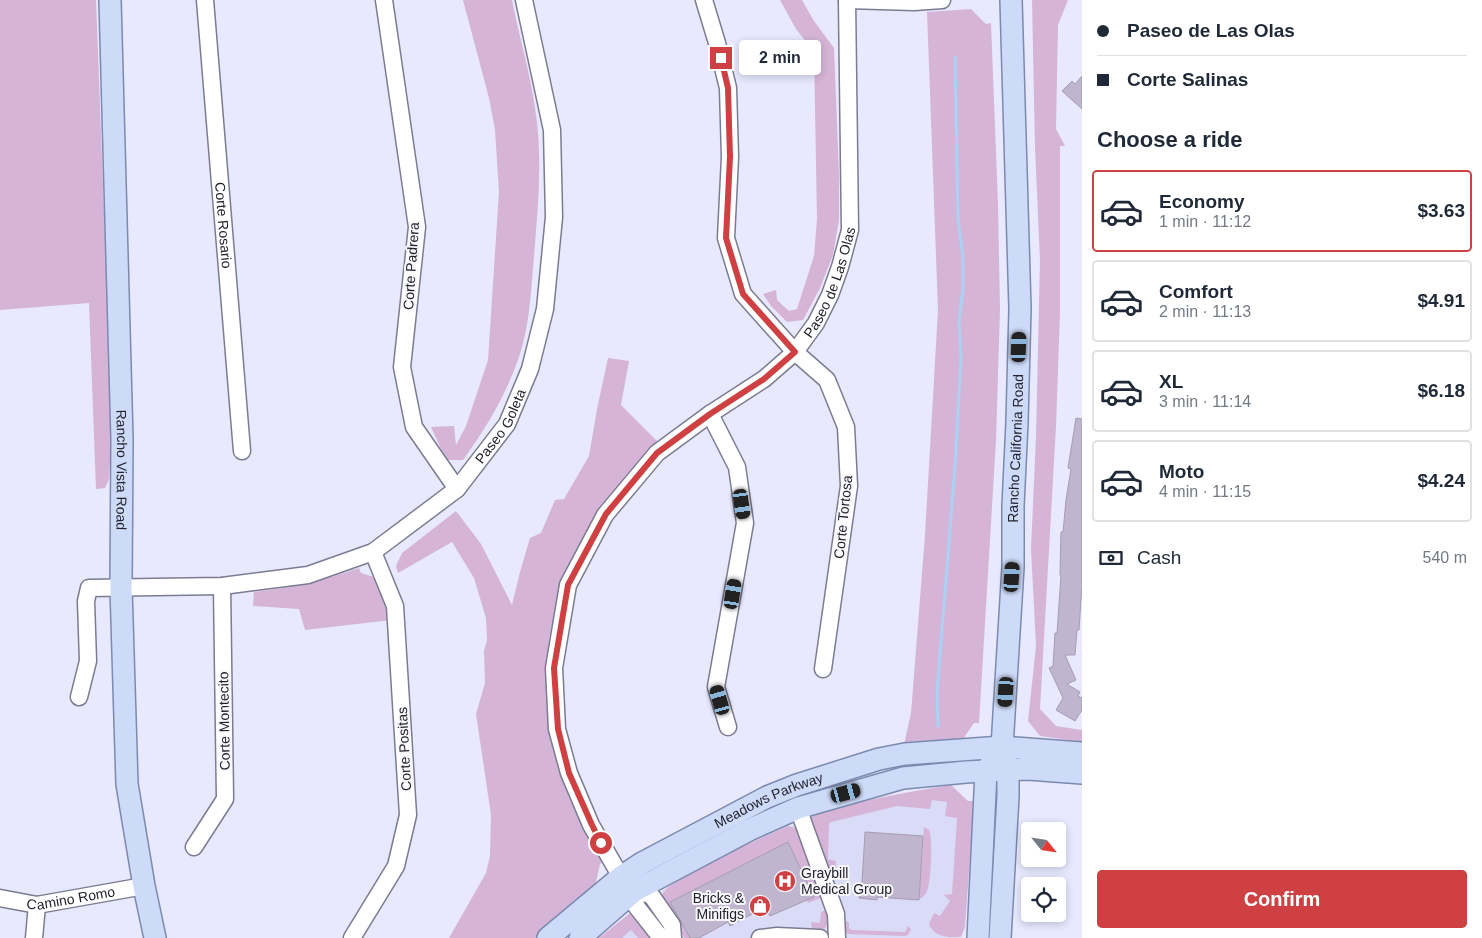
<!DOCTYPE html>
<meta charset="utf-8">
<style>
:root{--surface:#fff;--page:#f2f2f3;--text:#1f2937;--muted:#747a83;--line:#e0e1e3;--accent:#cf4043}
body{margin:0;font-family:Arial,sans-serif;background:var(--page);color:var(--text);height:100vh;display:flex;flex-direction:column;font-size:19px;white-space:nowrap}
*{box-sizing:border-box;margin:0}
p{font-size:16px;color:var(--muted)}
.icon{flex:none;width:28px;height:28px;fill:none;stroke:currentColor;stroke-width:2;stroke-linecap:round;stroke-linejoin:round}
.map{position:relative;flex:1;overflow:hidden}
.drawer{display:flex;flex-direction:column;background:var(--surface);width:400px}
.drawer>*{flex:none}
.top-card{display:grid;align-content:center;height:110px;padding:0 15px;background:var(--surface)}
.needle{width:32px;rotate:120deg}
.fabs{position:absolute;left:1021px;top:822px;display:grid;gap:10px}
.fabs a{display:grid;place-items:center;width:45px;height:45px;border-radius:5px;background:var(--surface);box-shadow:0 2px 8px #0003;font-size:25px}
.end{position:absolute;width:22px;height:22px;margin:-11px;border:6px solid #cf4043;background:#fff;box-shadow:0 0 0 2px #fff}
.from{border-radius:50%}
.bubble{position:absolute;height:35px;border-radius:5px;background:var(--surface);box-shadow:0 2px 8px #0003;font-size:16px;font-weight:800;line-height:35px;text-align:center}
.car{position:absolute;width:15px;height:30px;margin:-15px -8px;border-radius:6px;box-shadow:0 0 4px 1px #0007;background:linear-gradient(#222 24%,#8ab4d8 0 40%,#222 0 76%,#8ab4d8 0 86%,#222 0)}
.top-card b{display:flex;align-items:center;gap:18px;height:48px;font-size:19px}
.top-card b+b{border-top:1px solid var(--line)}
.top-card i{width:12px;height:12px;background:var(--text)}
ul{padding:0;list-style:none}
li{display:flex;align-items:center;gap:15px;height:82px;margin:0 10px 8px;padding:0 5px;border:2px solid var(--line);border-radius:5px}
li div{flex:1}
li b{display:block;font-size:19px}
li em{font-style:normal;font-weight:800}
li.active{border-color:var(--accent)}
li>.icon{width:45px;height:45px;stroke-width:1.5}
h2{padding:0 15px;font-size:22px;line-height:60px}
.pay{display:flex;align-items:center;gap:12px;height:55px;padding:0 15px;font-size:19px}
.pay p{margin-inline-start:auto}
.action{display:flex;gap:10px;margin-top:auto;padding:10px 15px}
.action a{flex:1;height:58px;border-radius:5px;background:var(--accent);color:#fff;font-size:20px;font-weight:800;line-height:58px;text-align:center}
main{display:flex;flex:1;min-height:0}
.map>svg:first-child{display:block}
.built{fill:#dadbf6}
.green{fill:#d5b4d7}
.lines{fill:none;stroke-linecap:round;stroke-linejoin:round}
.stream{stroke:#abd1f3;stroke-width:3}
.building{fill:#bfb5ce;stroke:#a69cb4}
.minor-casing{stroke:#7b7b93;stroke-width:19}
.major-casing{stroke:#7b8aae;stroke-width:24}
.minor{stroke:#fff;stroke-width:16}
.major{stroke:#cddaf8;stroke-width:21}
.route{stroke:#cf4043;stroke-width:6}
.labels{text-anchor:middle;stroke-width:4;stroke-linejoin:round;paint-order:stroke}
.street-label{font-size:14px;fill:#23232d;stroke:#f7f7fc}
.poi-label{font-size:14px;fill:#23232d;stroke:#f7f7fc;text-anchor:start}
</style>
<main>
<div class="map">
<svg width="1082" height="938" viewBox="0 0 1082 938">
<rect width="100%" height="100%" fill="#e8e8fe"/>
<path class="built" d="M951,785L959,806L950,938H599L645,902L693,871L765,835L837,809L896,795Z"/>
<path class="green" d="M0,0H96L112,424L109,479L105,488L96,489L89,303L0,310Z
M463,0H512C519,36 530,72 535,108C543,158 538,206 534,256C531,290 530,325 519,357C506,395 486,428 463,460H448L442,451L431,427L454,426L456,445L466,426L488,360L499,192L495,130L489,98Z
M780,0H802L814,21L834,48L839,174V220L833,255L820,288L803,320L787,322L771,306L763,294L776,290L777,300L789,311L797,309L814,256L817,219L814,52L796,29Z
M1032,0H1068L1058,25L1056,129L1065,146H1060V312L1056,426L1040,709L1056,726L1082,730V742L1040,736L1028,721L1036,646L1031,549L1036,437L1040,260L1035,147Z
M971,9L986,24L991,23L998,205L1000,309L996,440L979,723H974L965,736L964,742L903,749L911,713L925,535L938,310L927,12Z
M608,358L629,361L621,405L658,442C610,490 573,541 556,608C552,625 547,642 548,660C548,676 551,693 552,709C554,725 554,742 557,758C565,796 583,829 604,861L600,864L596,882L599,886L538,938H449L486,873L490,856L491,815L476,714L485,683L484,651L487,640L486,618L474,578L452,542L398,573L396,566L402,553L456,511L481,544L512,605L520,572L530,538L541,533L555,500L564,499L589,456L597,409Z
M359,568L361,573L374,577L378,576L391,620L305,630L299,609L253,606L254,592C290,588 325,580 359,568Z
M951,785L968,801H974L965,927L961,937C949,938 934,937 929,924L934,913L940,916L950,901L944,895L952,894L957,818L945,816L947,802L932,800L930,809L897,806L831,822L829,824L828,859L836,861V873L833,875L830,873L810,817C855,800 904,793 951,785Z
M788,826L798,829L823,897L808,903L788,843L690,938H684L678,925L661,896L668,887L715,859Z
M924,827L929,830C933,837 931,883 927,891C926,895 922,897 919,900Z
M828,909C829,921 829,935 812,929L811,922L820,923L821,912Z
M630,913L636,915L655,938H638L631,930L622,938H599Z
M847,921L849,923V928L852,930L905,932L908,926L911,929L908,935L905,936L848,934L844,931V923Z"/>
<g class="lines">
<path class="stream" d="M938,726L937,693L955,466L961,358L959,321L963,289V258L958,219L955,57"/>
</g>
<path class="building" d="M1082,76V109L1062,91L1072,81L1075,84Z
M1076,418L1082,419V584L1079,630H1077L1075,655H1065L1076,680L1067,684L1080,692L1078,696L1082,698V710L1075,721L1056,710L1063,698L1049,668L1053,666L1055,633H1057L1061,575H1060L1061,532H1063L1066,500L1071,469L1068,468Z
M865,832L923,836L919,900L877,897V900L859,898L860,883H862Z
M788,842L814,897L770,916L765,907L730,926L728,922L699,938H690L670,902Z"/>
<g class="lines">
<g class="minor-casing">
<g id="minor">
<path id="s1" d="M205,0L242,451"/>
<path d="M384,0L417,227L402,367L414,427L457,489"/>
<path d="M704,0L717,43L728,88L730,157L726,238L743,294L795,352L827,380L846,427L849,486L823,669"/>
<path d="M847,0L914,2L942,0"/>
<path d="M710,414L737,467L745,523L716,687L728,727"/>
<path id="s2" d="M79,697L88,661L86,601L89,588L222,586L308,575L373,552L457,489L507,424L530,369L545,309L554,217L552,130L524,0"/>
<path d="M798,808L836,914L837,938"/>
<path d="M194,847L225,799L222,586"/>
<path id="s3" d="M629,885L621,877L591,825L569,773L557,729L554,668L568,585L605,515L657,453L710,414L764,379L795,352L816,323L830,295L840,267L850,230L847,0"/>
<path d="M634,891L651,895L672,925L673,938"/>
<path d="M634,891L636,906L658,934L663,938"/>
<path id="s4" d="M0,898L37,905L144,886"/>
<path d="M34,938L37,905"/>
<path d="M352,938L396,866L408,815L395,606L373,552"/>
<path d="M760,938L777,936L820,938"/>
</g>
</g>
<g class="major-casing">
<g id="major">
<path id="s5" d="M110,0L122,439L121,587L127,784L144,886L155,938"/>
<path id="s6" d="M548,938L621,877L642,863L767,797L797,785L879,759L905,754L1002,747L1082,753"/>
<path d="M580,938L634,891L751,829L798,808L903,778L966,772L1028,769L1082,773"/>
<path d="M978,938L986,772L993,760"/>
<path id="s7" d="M1000,938L1008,796V770L1002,747L1013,567V506L1017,422L1020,309L1011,0"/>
</g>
</g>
<use href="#minor" class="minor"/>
<use href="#major" class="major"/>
</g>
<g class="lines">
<path class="route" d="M601,843L592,825L569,773L558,729L554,668L568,585L606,514L657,453L710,414L764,379L795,352L743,294L726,238L730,157L728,88L721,58"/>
</g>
<defs>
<g id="hospital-disc" transform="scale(1.125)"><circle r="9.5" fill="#cf4043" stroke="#f7f7fc"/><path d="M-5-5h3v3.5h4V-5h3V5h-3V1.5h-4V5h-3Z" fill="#fff"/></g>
<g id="shop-disc" transform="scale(1.125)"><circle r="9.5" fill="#cf4043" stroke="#f7f7fc"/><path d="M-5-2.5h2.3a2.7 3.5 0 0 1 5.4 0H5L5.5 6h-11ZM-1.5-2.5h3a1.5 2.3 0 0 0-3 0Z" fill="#fff"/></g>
</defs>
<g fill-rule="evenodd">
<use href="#hospital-disc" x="785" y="881"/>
<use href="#shop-disc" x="760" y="906"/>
</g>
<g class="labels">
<g class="street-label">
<text dy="5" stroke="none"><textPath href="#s1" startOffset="226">Corte Rosario</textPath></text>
<text transform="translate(411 266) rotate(-86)" y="5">Corte Padrera</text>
<text dy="5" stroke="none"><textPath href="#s3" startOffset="729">Paseo de Las Olas</textPath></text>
<text dy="5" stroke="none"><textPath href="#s2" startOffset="581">Paseo Goleta</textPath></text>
<text dy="5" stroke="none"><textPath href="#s7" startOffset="491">Rancho California Road</textPath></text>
<text dy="5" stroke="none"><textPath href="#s5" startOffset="470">Rancho Vista Road</textPath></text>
<text transform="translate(843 517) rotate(-84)" y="5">Corte Tortosa</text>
<text transform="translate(224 721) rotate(-91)" y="5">Corte Montecito</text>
<text transform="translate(404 749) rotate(-93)" y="5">Corte Positas</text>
<text dy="5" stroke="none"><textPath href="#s6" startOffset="262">Meadows Parkway</textPath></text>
<text dy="5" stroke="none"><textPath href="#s4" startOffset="72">Camino Romo</textPath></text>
</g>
<g class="poi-label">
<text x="801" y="878">Graybill<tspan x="801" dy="16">Medical Group</tspan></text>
<text x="744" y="903" text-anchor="end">Bricks &amp;<tspan x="744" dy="16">Minifigs</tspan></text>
</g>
</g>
</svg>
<div class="fabs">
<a><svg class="needle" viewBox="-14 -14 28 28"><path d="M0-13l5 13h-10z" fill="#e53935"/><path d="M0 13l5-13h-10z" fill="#747a83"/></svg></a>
<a><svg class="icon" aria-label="locate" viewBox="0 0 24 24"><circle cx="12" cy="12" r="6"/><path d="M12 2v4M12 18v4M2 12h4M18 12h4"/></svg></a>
</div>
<i class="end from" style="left:601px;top:843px"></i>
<i class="end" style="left:721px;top:58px"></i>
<div class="bubble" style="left:739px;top:40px;width:82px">2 min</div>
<i class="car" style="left:1019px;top:347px;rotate:2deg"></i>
<i class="car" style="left:742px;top:504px;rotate:172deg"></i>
<i class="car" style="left:1012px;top:577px;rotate:4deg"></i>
<i class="car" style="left:733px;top:594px;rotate:9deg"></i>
<i class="car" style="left:1006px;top:692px;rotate:184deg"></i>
<i class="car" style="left:720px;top:700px;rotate:344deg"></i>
<i class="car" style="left:846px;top:793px;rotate:75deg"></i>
</div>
<section class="drawer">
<div class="top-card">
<b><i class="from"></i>Paseo de Las Olas</b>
<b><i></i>Corte Salinas</b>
</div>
<h2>Choose a ride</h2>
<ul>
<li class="active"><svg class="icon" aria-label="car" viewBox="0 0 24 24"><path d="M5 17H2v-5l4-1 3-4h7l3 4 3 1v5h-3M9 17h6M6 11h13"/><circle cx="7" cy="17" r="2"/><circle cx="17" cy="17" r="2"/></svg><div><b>Economy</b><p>1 min · 11:12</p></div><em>$3.63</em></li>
<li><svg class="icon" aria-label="car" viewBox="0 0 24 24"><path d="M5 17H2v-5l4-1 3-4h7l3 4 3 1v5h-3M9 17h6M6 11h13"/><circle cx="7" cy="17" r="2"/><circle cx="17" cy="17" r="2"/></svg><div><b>Comfort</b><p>2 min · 11:13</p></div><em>$4.91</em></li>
<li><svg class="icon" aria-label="car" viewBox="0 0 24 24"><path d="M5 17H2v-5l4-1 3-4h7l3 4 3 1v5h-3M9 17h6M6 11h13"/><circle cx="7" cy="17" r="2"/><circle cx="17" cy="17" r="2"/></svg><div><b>XL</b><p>3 min · 11:14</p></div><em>$6.18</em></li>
<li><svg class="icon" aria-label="car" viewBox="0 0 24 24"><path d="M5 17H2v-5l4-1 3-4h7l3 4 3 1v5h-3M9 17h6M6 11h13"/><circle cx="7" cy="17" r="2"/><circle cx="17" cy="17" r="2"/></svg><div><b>Moto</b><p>4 min · 11:15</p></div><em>$4.24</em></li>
</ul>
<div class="pay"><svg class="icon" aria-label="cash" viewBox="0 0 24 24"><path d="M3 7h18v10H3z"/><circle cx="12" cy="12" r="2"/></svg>Cash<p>540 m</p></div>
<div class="action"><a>Confirm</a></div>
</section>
</main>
